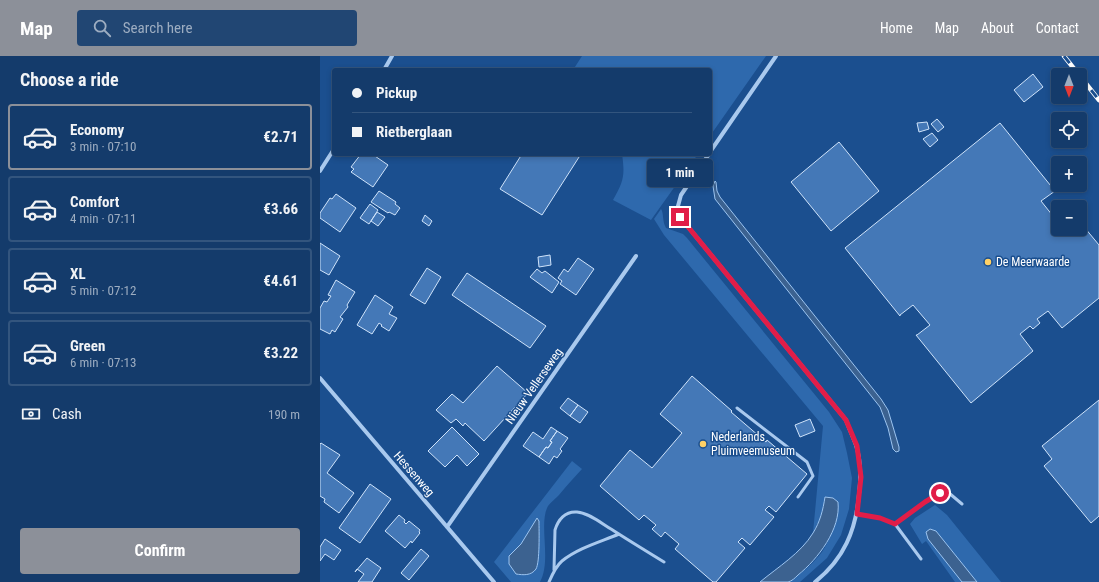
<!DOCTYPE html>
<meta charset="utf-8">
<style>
:root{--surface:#143b6b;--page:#214673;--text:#f1f3f6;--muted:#9dadc1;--line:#33557e;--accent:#8c9099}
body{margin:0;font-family:"Roboto Condensed",sans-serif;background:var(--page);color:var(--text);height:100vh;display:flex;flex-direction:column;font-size:15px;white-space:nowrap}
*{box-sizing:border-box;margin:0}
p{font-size:13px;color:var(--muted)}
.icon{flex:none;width:22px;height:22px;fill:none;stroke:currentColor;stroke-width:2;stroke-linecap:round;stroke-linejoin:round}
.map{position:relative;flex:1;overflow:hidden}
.side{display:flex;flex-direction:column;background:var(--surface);width:320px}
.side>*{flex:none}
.hud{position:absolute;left:12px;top:12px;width:380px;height:88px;border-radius:4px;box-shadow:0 2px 6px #0003,0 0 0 1px var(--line);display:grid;align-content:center;height:88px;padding:0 20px;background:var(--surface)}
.needle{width:26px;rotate:180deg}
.fabs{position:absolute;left:731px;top:12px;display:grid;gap:8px}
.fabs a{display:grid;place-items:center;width:36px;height:36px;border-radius:4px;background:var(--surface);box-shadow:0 2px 6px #0003,0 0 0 1px var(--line);font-size:20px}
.end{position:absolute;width:18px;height:18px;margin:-9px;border:5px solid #e11d48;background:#fff;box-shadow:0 0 0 2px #fff}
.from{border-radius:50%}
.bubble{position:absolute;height:28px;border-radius:4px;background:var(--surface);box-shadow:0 2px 6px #0003,0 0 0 1px var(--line);font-size:13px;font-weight:700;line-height:28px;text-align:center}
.hud b{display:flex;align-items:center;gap:14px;height:38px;font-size:15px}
.hud b+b{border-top:1px solid var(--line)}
.hud i{width:10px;height:10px;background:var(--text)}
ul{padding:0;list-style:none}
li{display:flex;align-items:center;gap:12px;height:66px;margin:0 8px 6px;padding:0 12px;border:2px solid var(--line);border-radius:4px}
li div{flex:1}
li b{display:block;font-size:15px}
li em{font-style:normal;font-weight:700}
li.on{border-color:var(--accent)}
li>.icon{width:36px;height:36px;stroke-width:1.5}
h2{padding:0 20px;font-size:18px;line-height:48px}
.pay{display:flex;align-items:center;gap:10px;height:44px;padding:0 20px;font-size:15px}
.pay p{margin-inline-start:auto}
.primary-button{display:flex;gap:8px;margin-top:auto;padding:8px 20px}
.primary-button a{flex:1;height:46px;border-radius:4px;background:var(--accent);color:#fff;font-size:16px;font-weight:700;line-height:46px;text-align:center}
header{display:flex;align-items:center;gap:24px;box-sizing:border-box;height:56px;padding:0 20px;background:var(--accent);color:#fff}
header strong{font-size:19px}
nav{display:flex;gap:22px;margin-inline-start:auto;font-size:14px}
.search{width:280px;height:36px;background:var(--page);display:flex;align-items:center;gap:10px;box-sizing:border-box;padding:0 14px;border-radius:4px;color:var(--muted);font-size:15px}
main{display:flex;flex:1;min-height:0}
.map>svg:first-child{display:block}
.green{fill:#2e69ad}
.water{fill:#3c6290;stroke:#9cc4f0}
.building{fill:#4478b7;stroke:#cfe3fa}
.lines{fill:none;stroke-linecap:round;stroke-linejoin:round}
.lane{stroke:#a9c9ee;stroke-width:3}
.street{stroke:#a9c9ee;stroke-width:4}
.rail-casing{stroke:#fff;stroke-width:4.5}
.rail{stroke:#1b4f8f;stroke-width:3;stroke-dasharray:9;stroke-linecap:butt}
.route{stroke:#e11d48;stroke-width:5}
.poi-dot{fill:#ffd166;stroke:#1b4f8f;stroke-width:1.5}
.labels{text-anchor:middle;stroke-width:3;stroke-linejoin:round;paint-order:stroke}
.poi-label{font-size:12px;fill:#fff;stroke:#1b4f8f;text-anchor:start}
.street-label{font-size:12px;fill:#fff;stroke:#1b4f8f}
</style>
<header>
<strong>Map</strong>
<div class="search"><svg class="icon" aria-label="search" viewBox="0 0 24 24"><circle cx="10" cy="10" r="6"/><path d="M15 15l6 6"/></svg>Search here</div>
<nav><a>Home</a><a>Map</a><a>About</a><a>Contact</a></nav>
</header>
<main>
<section class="side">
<h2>Choose a ride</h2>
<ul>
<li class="on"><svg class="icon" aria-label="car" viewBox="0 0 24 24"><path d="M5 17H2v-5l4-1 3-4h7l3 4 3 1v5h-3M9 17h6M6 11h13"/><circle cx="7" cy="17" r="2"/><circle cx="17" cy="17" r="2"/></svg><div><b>Economy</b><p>3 min · 07:10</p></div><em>€2.71</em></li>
<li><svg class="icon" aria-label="car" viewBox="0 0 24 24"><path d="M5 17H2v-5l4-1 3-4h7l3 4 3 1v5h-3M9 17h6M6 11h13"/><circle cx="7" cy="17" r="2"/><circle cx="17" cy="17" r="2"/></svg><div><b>Comfort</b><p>4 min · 07:11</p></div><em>€3.66</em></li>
<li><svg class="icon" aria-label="car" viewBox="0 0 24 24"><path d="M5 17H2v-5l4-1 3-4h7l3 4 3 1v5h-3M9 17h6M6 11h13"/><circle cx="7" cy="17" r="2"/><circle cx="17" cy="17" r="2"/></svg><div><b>XL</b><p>5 min · 07:12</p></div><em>€4.61</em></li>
<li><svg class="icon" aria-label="car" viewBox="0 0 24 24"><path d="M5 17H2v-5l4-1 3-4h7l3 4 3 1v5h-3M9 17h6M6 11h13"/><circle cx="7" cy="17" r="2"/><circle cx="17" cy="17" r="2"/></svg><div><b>Green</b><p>6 min · 07:13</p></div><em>€3.22</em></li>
</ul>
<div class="pay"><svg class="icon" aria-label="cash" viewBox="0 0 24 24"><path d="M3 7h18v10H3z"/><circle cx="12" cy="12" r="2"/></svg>Cash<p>190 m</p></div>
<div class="primary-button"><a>Confirm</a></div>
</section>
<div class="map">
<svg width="779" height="526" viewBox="0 0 779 526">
<rect width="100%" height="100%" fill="#1b4f8f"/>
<path class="green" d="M262,0H446L390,80V14H253Z
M302,98H378L331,164L293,144C304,125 305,119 302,98Z
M341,153C344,157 342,165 346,172L363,178L367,182L509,356L522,376L527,397L532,422L529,453L521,479L507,502L480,526H469C481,517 493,508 502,496C510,484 520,460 518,446L513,442L505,441L502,459L493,477L503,370L344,179L334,163Z
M252,405L262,413C254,422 246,430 239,439C236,442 231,446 228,450C218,468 232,504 220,526H191L174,506Z
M615,449L627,459L681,526H657L616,475L610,473L642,526H635L606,485L602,488L590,468L595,462Z"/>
<path class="water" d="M395,125L396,126L397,135L400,141L561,343L568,354L579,391V395L576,396L573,393L568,372L560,351L395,143L393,130Z
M505,441L513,442L518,446C521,473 498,503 478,519C475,522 472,525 468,526C459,526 449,526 440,526C458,511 481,497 493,477C500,466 503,454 505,441Z
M217,462L219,465C219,475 220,506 216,513C211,520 203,519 196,518L189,508V500L201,488Z
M610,473L616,475L657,526H642L608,483L606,476Z"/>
<path class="building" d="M713,18L723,31L704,46L694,34Z
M617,63L624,71L618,76L611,68Z
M607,66L609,73L599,76L597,67Z
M680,67L735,135L721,145L737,165L738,164V173H760V166L779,189V242L742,272L728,255L717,263L720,267L713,273L710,270L700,278L713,295L651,347L596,279H597L610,269L593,249L580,259V260L525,192Z
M612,77L618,84L610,91L603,83Z
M519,86L559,135L511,175L471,126Z
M41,98H52L68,109L53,131L31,116L34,113L31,111Z
M202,98H261L222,159L180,133Z
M59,135L76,146L75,148L80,152L75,159L69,156L68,157L51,146Z
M16,138L36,152L20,176L0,162V157L10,142L12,143Z
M50,148L58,154L49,168L40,162Z
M57,156L65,161L58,170L51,165Z
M105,159L112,165L109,170L102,165Z
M0,187L20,200L9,219L0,214Z
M230,199L231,209L219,211L218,201Z
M258,202L274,213L256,239L240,228L242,225L238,222L244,213L248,216Z
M107,212L121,221L105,248L90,239Z
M217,213L222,217L225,215L239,226L232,237L210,221Z
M147,217L226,270L210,292L132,239Z
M16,224L35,236L27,249L28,251L20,261L23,263L15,276L12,274L10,278L0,273V252L4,245L7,246L11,240L8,239Z
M55,239L73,251L69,258L77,262L69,275L61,270L62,269L59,267L52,278L37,269Z
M177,310L208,337L164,385L145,367L143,370L136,363L131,367L116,354L132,338L143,347Z
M372,320L412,355L411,356L446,386L447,384L487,418L456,456L449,450L445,454L454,461L430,489L422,482L418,486L425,492L396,526H393L355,493L359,488L345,476L341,481L332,473L336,469L324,459L319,464L280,430L310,394L332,412L362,377L340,358Z
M248,342L258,349L250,360L240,352Z
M779,344V460L771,467L724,410L732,403L722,390Z
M258,349L268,356L260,367L250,360Z
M490,363L495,375L480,381L475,369Z
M132,371L159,398L147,410L137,399L125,411L108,395Z
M231,371L237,375L230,385L232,386L228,392L226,391L219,401L203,390L213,376L223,383Z
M237,375L248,382L240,393L242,395L237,402L234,400L229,408L219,401L226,391L228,392L232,386L230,385Z
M1,387L20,399L7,417L34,437L19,457L4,446L5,443L0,440V388Z
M50,428L71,443L40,487L19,472Z
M79,459L85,464L84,466L86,468L89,465L100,474L99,476L100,477L92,487L91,485L85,492L65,475Z
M5,483L21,494L14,504L5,498L0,505V491Z
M101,493L109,500L89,524L81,517Z
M47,502L61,512L52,526H38L44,518L37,513L35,516Z"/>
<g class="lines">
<path class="lane" d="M417,352L487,406L493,420L478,441
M537,458L560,462L575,468L601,503
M575,468L605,446L620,437H629L642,448
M234,514L235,474C238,464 245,455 257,456C269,457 281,467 291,473C308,484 326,495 344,506
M229,526C232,519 236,510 242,505C258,492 280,486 299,478"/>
<path class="street" d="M64,14L72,0
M390,96L456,0
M389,98L361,139L358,150L360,161L526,364C529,372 533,381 536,389C541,405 541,422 539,438C536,474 524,503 495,526
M0,115L14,93
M0,322L174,526
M127,471L316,200"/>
<g class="rail-casing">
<path id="rail" d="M744,0L759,19
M760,20L779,44"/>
</g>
<use href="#rail" class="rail"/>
</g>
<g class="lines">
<path class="route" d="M360,161L526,364L537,390L541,421L537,458L560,462L575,468L605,446L620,437"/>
</g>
<g class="poi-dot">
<circle cx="668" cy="206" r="4"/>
<circle cx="383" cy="388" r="4"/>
</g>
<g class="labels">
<g class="poi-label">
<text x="676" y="210">De Meerwaarde</text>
<text x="391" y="385">Nederlands<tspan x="391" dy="14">Pluimveemuseum</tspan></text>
</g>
<g class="street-label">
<text transform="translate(214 330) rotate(-55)" y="4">Nieuw Vellerseweg</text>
<text transform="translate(94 418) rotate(49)" y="4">Hessenweg</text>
</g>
</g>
</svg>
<div class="fabs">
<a><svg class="needle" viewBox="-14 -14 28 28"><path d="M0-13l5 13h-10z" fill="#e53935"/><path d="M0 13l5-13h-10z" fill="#9dadc1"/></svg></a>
<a><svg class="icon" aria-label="locate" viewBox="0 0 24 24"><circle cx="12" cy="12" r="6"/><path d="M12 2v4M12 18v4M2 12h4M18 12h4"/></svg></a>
<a>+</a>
<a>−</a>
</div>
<i class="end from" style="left:620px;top:437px"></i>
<i class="end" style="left:360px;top:161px"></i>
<div class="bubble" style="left:327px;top:103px;width:66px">1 min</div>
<div class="hud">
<b><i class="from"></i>Pickup</b>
<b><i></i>Rietberglaan</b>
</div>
</div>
</main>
